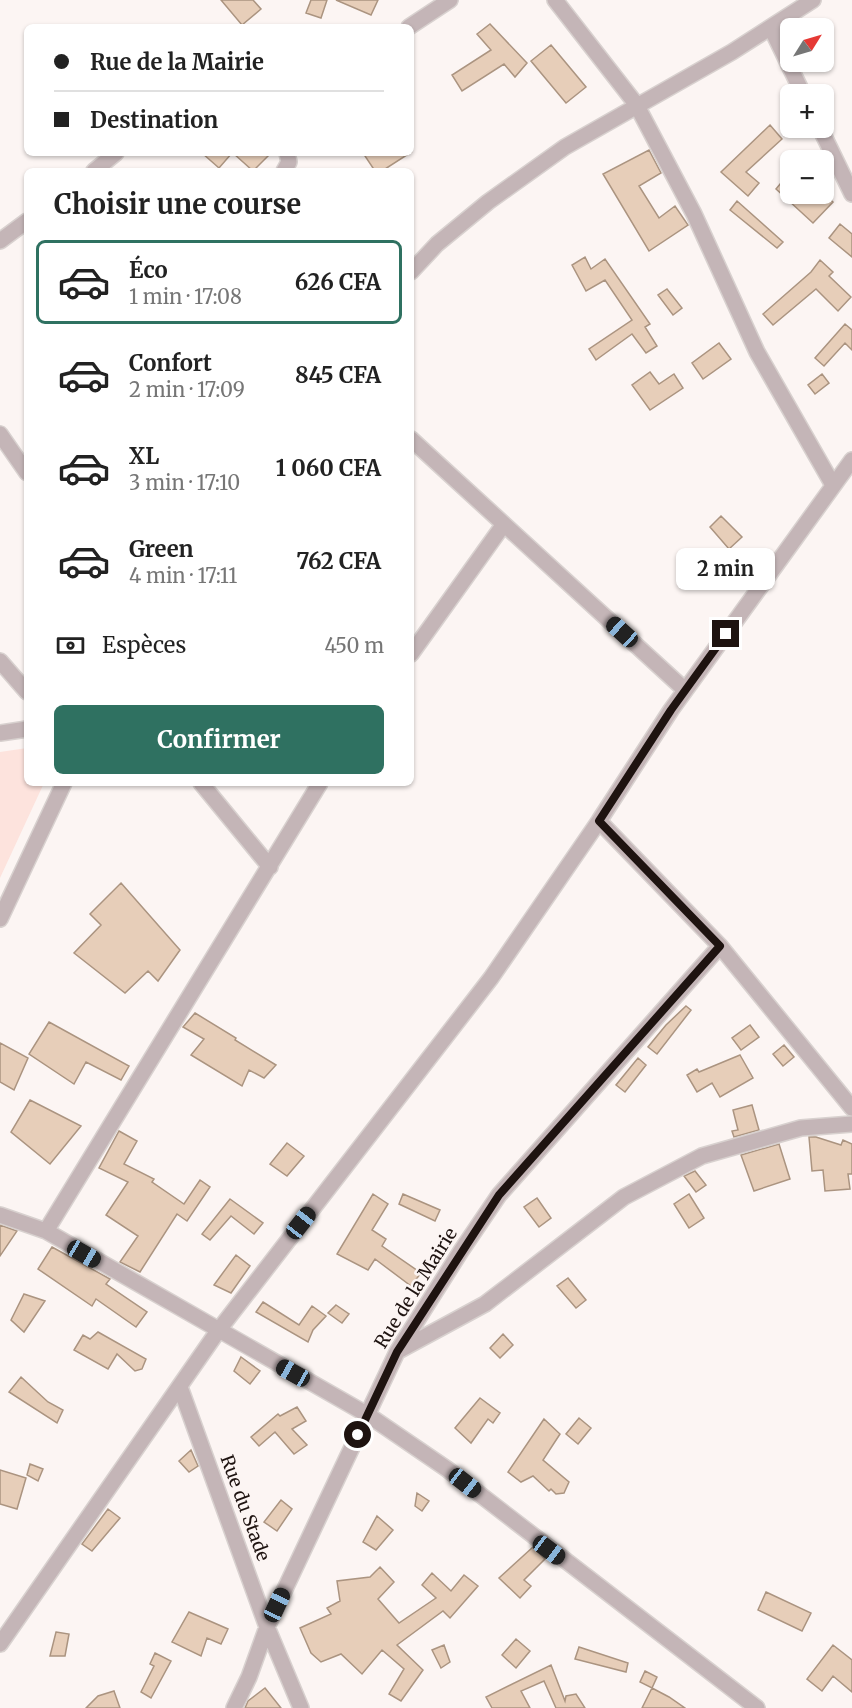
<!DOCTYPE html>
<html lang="fr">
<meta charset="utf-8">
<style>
:root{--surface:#fff;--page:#f6f6f6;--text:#222;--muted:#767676;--line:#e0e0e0;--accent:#2f7161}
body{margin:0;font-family:Merriweather,serif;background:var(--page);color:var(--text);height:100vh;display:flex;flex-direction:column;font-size:22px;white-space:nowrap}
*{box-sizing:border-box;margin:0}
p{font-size:20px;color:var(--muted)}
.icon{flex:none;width:33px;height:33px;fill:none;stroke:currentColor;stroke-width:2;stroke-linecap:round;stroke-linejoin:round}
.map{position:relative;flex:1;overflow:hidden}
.details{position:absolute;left:24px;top:168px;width:390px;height:618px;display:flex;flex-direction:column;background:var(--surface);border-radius:9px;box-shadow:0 2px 4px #0004}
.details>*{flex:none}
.guide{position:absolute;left:24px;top:24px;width:390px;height:132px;border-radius:9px;box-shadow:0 2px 4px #0004;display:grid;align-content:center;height:132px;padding:0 30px;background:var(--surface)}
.needle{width:39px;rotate:53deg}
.fabs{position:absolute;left:780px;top:18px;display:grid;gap:12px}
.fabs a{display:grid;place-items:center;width:54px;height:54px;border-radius:9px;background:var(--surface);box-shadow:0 2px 4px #0004;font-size:30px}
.end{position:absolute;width:27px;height:27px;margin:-14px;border:8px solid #1e1310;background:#fff;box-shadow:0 0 0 3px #fff}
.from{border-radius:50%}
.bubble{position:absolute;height:42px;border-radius:9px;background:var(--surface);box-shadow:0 2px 4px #0004;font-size:20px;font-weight:700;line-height:42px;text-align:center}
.car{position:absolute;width:18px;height:36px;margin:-18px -9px;border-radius:8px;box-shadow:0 0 4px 2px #0007;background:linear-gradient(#222 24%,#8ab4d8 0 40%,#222 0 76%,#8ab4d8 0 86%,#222 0)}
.guide b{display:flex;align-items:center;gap:21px;height:57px;font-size:22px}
.guide b+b{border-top:2px solid var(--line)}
.guide i{width:15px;height:15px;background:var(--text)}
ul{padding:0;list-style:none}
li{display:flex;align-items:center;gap:18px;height:84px;margin:0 12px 9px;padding:0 18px;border:3px solid transparent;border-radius:9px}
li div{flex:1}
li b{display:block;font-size:22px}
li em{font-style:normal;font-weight:700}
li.current{border-color:var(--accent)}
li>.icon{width:54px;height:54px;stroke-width:1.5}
h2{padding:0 30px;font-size:27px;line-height:72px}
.pay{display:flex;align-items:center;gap:15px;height:66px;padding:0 30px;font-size:22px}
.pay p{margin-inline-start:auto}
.action{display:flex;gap:12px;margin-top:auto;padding:12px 30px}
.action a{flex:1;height:69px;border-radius:9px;background:var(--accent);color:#fff;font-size:24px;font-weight:700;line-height:69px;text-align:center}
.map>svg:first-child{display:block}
.built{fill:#fde3dd}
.building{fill:#e7ceb9;stroke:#ab9480;stroke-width:1.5}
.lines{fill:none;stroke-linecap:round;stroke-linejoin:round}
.street-casing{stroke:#d8d1cf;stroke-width:18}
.street{stroke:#c4b5b7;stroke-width:15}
.route{stroke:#1e1310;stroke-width:8}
.labels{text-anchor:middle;stroke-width:5;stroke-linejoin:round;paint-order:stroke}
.street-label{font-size:18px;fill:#1e1310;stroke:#fcf5f3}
</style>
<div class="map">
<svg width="852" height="1708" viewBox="0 0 852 1708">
<rect width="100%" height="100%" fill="#fcf5f3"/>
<path class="built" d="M27,748V783H44L0,878V752Z"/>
<path class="building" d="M221,0H253L261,9L242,25Z
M311,0H327L321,18L306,13Z
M336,0H378L371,15Z
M490,24L527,63L515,77L504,64L462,91L452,75L491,50L477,34Z
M551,45L586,87L566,103L531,61Z
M770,125L782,139L746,172L759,183L748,196L721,172Z
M649,150L661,173L639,186L659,218L675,206L688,225L649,251L603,174Z
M202,153H232L219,168Z
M233,153H271L253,171Z
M363,153H410L382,171H375Z
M790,172V194H823L833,202L813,223L776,189Z
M737,201L783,242L777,248L730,210Z
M840,224L852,234V257L829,238Z
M585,257L591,269L605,259L650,324L645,327L657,346L646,353L632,334L596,360L589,349L632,320L605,280L586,291L572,265Z
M820,260L833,272L829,276L851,297L838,311L816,289L773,325L763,314L811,272Z
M667,289L682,308L673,315L658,295Z
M845,324L852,330V350L845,343L824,366L815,358Z
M719,343L731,359L703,379L692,363Z
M650,372L659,384L674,374L683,388L650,410L632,385Z
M822,374L829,383L815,394L808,385Z
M721,516L742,537L729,549L710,527Z
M121,883L180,950L158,981L148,971L125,993L74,953L101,925L90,914Z
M686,1006L691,1010L657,1054L648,1047L666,1025Z
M195,1013L236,1038L235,1040L276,1065L264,1078L249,1070L242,1086L191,1055L204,1039L183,1027Z
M49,1022L129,1066L121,1080L86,1062L74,1084L29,1054Z
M750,1025L759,1037L741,1050L732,1038Z
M0,1043L28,1058L14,1090L0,1082Z
M784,1045L794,1057L783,1066L773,1054Z
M740,1055L753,1078L720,1097L712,1083L697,1092L687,1075L697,1069L699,1072Z
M638,1058L646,1065L625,1092L616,1085Z
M30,1100L81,1126L50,1164L11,1132Z
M752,1105L759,1130L734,1137L732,1131L738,1130L733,1110Z
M119,1131L137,1141L124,1164L154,1179L152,1182L184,1204L200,1180L210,1187L187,1221L177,1214L140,1272L120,1262L138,1236L106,1215L128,1182L99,1168Z
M809,1137H816L841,1145L843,1140L852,1144V1174H848L850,1189L825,1191L823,1170L812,1171Z
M287,1143L304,1156L287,1176L270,1164Z
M779,1144L790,1179L754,1191L741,1155Z
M695,1171L706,1185L696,1192L684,1176Z
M373,1194L388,1204L372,1230L386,1239L382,1246L421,1273L411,1286L375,1259L368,1270L337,1254Z
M403,1194L440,1210L435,1221L399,1204Z
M689,1194L704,1218L689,1228L674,1204Z
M537,1198L551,1218L539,1227L524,1207Z
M230,1199L263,1223L254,1234L231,1216L210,1240L202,1234Z
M0,1225L17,1231L0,1256Z
M52,1247L110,1279L106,1284L147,1312L136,1327L96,1299L92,1306L38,1269Z
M236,1255L250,1266L231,1293L214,1285Z
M568,1278L586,1300L576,1308L557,1286Z
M24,1294L45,1301L24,1332L11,1320Z
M263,1302L299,1325L312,1306L326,1316L313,1330L308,1342L256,1312Z
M336,1305L349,1314L342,1323L328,1313Z
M98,1332L146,1359L142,1369L135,1371L117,1354L108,1369L74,1350L83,1335L90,1339Z
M503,1334L513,1345L500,1358L490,1348Z
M241,1357L260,1371L250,1384L234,1371Z
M21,1377L48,1402L63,1410L57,1423L9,1392Z
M480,1398L500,1413L493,1423L488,1419L471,1443L455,1428Z
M297,1407L306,1421L292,1429L307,1445L294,1454L275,1432L259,1446L251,1437L278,1414L280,1416Z
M579,1418L591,1428L578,1444L566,1434Z
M544,1419L560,1434L543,1460L569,1482L564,1493L556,1494L551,1489L549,1491L533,1476L521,1482L508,1472Z
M191,1450L198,1466L189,1472L179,1461Z
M30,1464L43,1469L38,1481L27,1475Z
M0,1470L26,1478L17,1509L0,1504Z
M417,1493L429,1501L422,1511L415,1506Z
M281,1500L292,1509L277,1531L264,1522Z
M108,1509L120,1518L92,1551L82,1544Z
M377,1516L393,1530L376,1550L363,1542Z
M533,1547L545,1559L524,1580L531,1586L520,1598L499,1578Z
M380,1567L394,1582L378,1599L399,1623L436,1598L422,1585L432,1573L451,1591L464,1575L478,1586L450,1618L443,1611L397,1645L423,1670L401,1701L389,1694L404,1669L382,1650L362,1674L341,1654L321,1662L311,1653L300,1628L331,1614L327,1608L340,1601L337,1581L370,1577Z
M766,1592L811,1613L802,1631L758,1610Z
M189,1612L228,1629L221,1644L207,1638L201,1656L172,1642Z
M56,1632L69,1634L65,1656H50Z
M516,1639L530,1651L516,1668L502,1655Z
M444,1645L450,1662L441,1668L432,1650Z
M833,1645L852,1660V1692L833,1676L822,1691L807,1679Z
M579,1647L628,1663L626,1672L575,1659Z
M155,1653L171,1661L151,1698L141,1692L154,1666L150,1664Z
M551,1665L565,1701L566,1696L576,1694L585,1708H556L544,1681L521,1691L530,1708H492L486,1697Z
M645,1671L657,1677L652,1688L640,1682Z
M265,1688L281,1708H245L248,1701Z
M652,1688L669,1697L685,1708H642Z
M114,1691L120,1708H86L98,1696Z"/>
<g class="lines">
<g class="street-casing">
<path id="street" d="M555,0L636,104L694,214L757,352L833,485
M409,27L450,0
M771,28L803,94
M820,128L852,194
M94,171L116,153
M284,171L289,162L287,153
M0,241L27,221
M411,272L437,244L488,202L565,147L732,52L813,0
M0,434L27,473
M411,439L685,690
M411,654L504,524
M0,661L27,692
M0,733L27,729
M201,783L270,867
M599,821L720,946L852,1108
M0,919L64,783
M0,1215L46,1231L368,1415L447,1469L757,1708
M46,1231L320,783
M400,1350L485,1304L624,1197L702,1156L801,1128L852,1124
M180,1387L267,1627L301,1708
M0,1644L218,1331L491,978L599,821L671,710L852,460
M234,1708L249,1677L267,1627L397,1352L461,1251L499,1195L720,946"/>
</g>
<use href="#street" class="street"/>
</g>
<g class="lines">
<path class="route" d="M358,1435L397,1352L499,1195L720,946L599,821L671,710L726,634"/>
</g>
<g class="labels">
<g class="street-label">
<text transform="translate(416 1288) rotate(-58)" y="6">Rue de la Mairie</text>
<text transform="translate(245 1508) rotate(70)" y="6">Rue du Stade</text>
</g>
</g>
</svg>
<div class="fabs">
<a><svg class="needle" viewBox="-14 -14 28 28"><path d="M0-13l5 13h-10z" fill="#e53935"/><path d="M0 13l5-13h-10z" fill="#767676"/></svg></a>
<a>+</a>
<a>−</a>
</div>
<i class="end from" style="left:358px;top:1435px"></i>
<i class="end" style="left:726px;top:634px"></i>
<div class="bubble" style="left:676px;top:548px;width:99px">2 min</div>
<i class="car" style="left:622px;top:632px;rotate:312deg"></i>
<i class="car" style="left:301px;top:1223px;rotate:38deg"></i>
<i class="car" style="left:84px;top:1254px;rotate:120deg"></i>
<i class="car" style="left:293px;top:1373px;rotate:299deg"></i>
<i class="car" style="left:465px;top:1483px;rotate:128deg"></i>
<i class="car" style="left:549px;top:1550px;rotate:127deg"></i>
<i class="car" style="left:277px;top:1605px;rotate:25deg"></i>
<div class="guide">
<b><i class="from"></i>Rue de la Mairie</b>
<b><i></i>Destination</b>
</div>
<section class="details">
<h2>Choisir une course</h2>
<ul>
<li class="current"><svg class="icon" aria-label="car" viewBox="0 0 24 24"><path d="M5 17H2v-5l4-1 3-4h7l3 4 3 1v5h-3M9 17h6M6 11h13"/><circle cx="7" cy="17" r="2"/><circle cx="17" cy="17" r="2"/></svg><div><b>Éco</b><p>1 min · 17:08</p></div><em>626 CFA</em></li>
<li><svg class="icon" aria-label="car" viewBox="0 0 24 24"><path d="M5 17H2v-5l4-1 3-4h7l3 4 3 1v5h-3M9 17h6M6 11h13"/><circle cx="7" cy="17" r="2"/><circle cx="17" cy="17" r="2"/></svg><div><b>Confort</b><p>2 min · 17:09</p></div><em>845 CFA</em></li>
<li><svg class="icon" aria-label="car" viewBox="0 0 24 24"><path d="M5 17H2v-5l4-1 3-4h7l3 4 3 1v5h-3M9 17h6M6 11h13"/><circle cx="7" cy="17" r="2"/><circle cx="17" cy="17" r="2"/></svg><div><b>XL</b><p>3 min · 17:10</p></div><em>1 060 CFA</em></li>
<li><svg class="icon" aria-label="car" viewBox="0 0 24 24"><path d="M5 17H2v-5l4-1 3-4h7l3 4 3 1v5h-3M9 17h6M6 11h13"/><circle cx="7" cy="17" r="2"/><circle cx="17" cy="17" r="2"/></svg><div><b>Green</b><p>4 min · 17:11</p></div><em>762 CFA</em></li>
</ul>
<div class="pay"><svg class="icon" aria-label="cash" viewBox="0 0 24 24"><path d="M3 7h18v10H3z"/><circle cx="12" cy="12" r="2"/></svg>Espèces<p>450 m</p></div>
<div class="action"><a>Confirmer</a></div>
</section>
</div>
